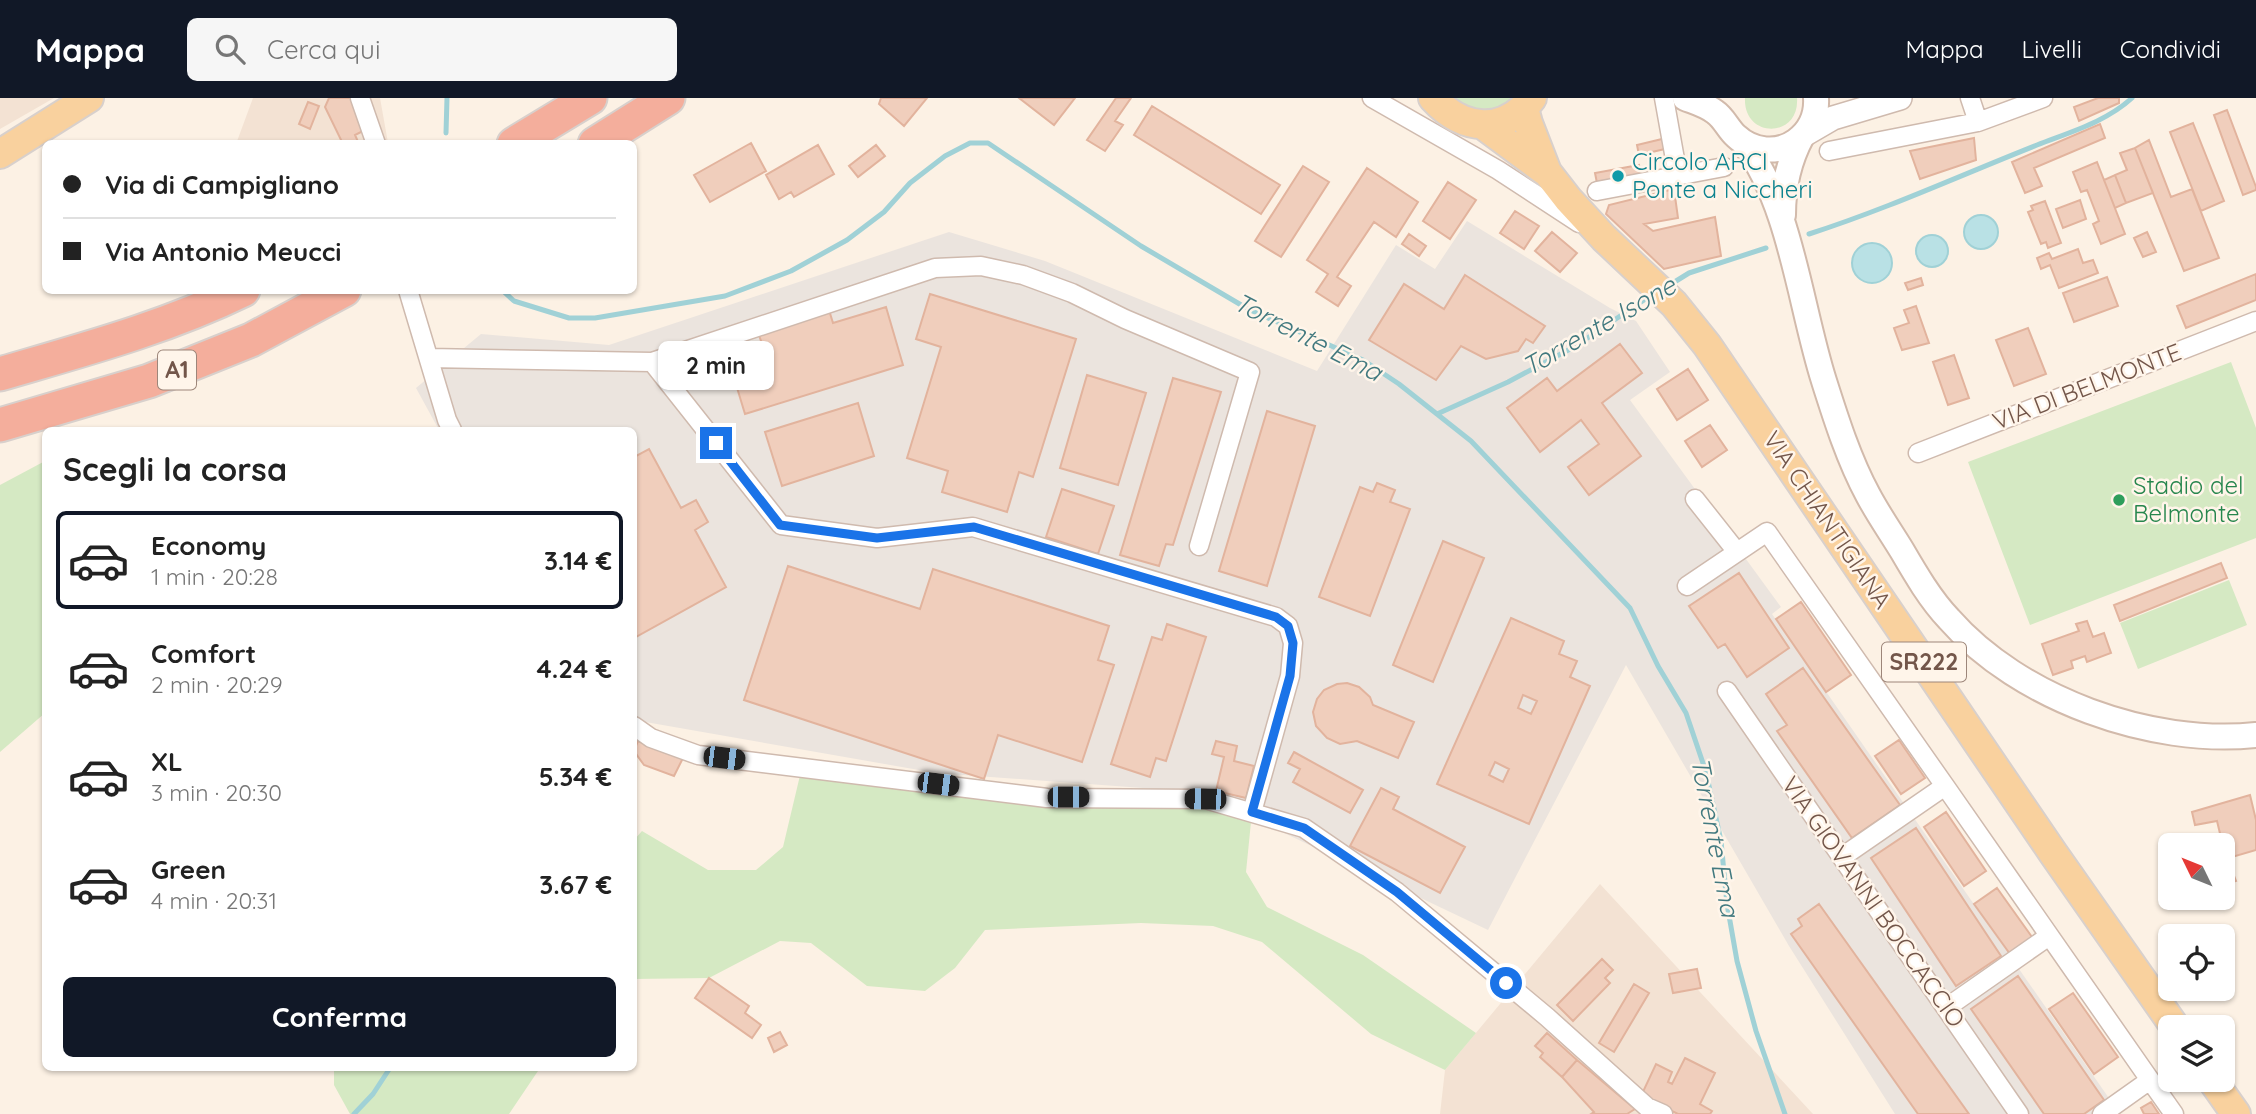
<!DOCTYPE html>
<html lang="it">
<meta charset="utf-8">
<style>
:root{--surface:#fff;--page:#f6f6f6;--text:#222;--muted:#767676;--line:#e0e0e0;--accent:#111827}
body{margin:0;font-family:Quicksand,sans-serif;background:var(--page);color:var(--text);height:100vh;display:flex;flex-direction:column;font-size:26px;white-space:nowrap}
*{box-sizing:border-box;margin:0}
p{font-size:23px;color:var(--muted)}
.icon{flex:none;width:38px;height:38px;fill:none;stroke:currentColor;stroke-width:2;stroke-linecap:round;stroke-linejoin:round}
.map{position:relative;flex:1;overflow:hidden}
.side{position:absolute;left:42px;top:329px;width:595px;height:644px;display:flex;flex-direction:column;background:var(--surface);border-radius:10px;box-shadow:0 2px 5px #0004}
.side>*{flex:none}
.banner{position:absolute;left:42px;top:42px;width:595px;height:154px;border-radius:10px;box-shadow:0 2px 5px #0004;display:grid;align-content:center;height:154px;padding:0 21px;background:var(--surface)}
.needle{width:46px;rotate:313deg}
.buttons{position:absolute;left:2158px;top:735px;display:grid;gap:14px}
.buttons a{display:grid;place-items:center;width:77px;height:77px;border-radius:10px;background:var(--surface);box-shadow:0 2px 5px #0004;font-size:35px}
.end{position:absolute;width:32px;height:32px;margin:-16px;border:9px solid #1a73e8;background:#fff;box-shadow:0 0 0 4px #fff}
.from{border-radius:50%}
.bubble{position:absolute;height:49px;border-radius:10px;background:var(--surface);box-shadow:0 2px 5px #0004;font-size:23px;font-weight:700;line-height:49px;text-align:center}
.car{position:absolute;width:21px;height:42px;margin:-21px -10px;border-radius:9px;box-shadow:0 0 5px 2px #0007;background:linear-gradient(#222 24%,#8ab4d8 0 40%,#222 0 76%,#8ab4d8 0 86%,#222 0)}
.banner b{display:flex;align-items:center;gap:24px;height:66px;font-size:26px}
.banner b+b{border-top:2px solid var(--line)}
.banner i{width:18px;height:18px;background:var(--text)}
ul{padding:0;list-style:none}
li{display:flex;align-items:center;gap:21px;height:98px;margin:0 14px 10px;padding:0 7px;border:4px solid transparent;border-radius:10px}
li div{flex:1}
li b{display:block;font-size:26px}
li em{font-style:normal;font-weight:700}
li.on{border-color:var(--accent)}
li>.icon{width:63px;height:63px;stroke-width:1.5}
h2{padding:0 21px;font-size:32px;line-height:84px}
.primary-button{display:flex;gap:14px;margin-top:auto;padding:14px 21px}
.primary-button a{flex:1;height:80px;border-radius:10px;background:var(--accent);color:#fff;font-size:28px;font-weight:700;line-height:80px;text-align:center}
header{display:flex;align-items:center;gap:42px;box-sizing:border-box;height:98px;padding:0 35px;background:var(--accent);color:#fff}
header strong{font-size:33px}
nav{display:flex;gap:38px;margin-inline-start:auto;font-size:24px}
.search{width:490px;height:63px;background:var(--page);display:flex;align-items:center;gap:18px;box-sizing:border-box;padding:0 24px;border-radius:10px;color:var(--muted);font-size:26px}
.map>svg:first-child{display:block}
.residential{fill:#f3e2d3}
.industrial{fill:#ebe4de}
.green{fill:#d5e9c3}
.water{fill:#b9e1e5;stroke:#a0d1d6;stroke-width:2}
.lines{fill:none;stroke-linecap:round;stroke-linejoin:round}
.stream{stroke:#a0d1d6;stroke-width:5}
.building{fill:#f0cebc;stroke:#e2b39d;stroke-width:2;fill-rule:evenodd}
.minor-casing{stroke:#cfbaae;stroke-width:21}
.tertiary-casing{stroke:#cfbaae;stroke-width:26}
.secondary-casing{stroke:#d2baab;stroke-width:28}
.primary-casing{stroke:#d8d0cc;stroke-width:32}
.motorway-casing{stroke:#d8d0cc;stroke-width:37}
.minor{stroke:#fff;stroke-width:18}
.tertiary{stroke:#fff;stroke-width:23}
.secondary{stroke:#fff;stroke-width:24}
.primary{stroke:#f9d19e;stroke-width:28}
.motorway{stroke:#f4ae9c;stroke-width:33}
.route{stroke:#1a73e8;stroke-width:9}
.culture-dot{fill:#0f9aa8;stroke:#fff5ea;stroke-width:2.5}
.leisure-dot{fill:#2e9e5b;stroke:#fff5ea;stroke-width:2.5}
.labels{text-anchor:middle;stroke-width:5;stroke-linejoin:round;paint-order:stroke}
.shield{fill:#fff5ea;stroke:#9d867a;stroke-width:2}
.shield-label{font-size:23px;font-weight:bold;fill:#73564a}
.culture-label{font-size:24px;fill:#0d838f;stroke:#fff5ea;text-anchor:start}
.street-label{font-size:24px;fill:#73564a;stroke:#fff5ea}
.leisure-label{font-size:24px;fill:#27864d;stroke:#fff5ea;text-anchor:start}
.water-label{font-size:26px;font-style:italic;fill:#42797f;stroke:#fff5ea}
</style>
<header>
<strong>Mappa</strong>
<div class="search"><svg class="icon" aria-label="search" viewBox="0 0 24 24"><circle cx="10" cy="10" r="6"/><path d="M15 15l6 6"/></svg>Cerca qui</div>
<nav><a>Mappa</a><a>Livelli</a><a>Condividi</a></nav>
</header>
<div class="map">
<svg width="2256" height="1016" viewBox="0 0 2256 1016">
<rect width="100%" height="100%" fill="#fcf1e4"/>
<path class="residential" d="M0,0H54L0,31Z
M253,0H380L388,45L236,46Z
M1600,786L1813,1016H1440L1445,972Z"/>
<path class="industrial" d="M1467,123L1610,210L1636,223L1670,274L1630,302L1781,509L1772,516L2120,1016H1895L1789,848L1626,567L1488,832L1198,694L936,675L634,622V332H439L416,290L481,236L609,247L949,134L1045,163L1317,273L1396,147L1435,171Z"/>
<path class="green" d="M1451,0H1513C1492,17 1473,14 1451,0Z
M1745,0H1797C1800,41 1743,41 1745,0Z
M2231,264L2256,330V440L2030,527L1968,364Z
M45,363V615L0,654V387Z
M2229,482L2247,527L2138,571L2120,525Z
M802,669L1047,700L1205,701L1252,714L1246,774L1267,809L1363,857L1476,935L1445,972L1371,936L1262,844L1213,828L1141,825L985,832L955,870L925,893L867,888L811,845L780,843L709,880L634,881V742L642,733L708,772H756L783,749Z
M334,970H540L509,1016H350L334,987Z"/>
<path class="water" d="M1964 134a17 17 0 1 1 34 0a17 17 0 1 1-34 0Z
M1916 153a16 16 0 1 1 32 0a16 16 0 1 1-32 0Z
M1852 165a20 20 0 1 1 40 0a20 20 0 1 1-40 0Z"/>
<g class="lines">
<path class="stream" d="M446,35L447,0
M1809,136C1887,111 1961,77 2037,47C2070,34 2106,24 2132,0
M1668,188L1689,175L1766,150
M502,192L514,203L569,220H595L725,198L791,173L847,142L884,114L910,85L945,58L970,45H988L1141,148L1248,211L1363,262L1399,286L1471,343L1630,510L1658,568L1686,615L1706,674L1721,743L1727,806L1737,863L1756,933L1785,1016
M1437,316L1508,284L1574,249L1653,196
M354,1016L373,996L390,970"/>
</g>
<path class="building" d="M329,0H352L365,32L355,37L359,46H343L325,9Z
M881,0H927L904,28L879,6Z
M1019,0H1075L1054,27Z
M1116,0H1131L1115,23L1123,27L1105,53L1087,42Z
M2098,0H2119V5L2079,23L2074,9Z
M308,4L319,8L310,31L299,26Z
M1152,8L1280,87L1261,116L1134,37Z
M2227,12L2256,89V92L2243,97L2214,17Z
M2193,25L2224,103L2201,113L2170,34Z
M2100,26L2105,40L2034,70L2042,88L2025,95L2012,64Z
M1974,40L1976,62L1920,81L1910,53Z
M1662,41L1665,51L1639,57L1637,47Z
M2149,42L2171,99L2192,91L2219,160L2184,173L2135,50Z
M751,45L766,73L710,104L694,77Z
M818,47L834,76L794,99L791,94L779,101L766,77Z
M876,47L885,58L858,79L849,68Z
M2135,50L2153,95L2126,105L2115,77L2127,72L2120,55Z
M2097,64L2125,136L2101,146L2093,126L2099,123L2087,92L2081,94L2073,74Z
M1639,67L1641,81L1598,90L1595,75Z
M1303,68L1329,84L1281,159L1255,143Z
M1367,70L1418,104L1396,139L1374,124L1337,179L1351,188L1338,208L1316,194L1328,176L1307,162Z
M2115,77L2126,105L2115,110L2104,82Z
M1448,84L1476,102L1450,141L1423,123Z
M1674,91L1678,120L1644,126L1653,133L1715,119L1721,158L1664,171L1606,116L1609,107Z
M2080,102L2086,121L2063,130L2056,111Z
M2045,103L2061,145L2048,150L2046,144L2041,146L2028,114L2033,112L2031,108Z
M1515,113L1539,128L1524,151L1500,135Z
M1552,134L1577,155L1560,174L1535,153Z
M2147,134L2156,154L2143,159L2134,140Z
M1409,136L1426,148L1419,158L1402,146Z
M2078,151L2083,165L2093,162L2098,175L2059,190L2050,167L2041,171L2037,160L2049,155L2052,161Z
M2256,176V202L2186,230L2177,208Z
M1465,177L1545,228L1533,245L1526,241L1518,253L1486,261L1461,248L1436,282L1369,242L1404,186L1444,211Z
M2107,179L2118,208L2074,224L2063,195Z
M1921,180L1923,187L1908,192L1905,185Z
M930,196L1076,241L1033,379L1019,374L1007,414L942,394L948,373L907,360L941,249L916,241Z
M1916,208L1929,245L1902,252L1894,230L1909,225L1904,212Z
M886,209L903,267L745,316L728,260L763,249L758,234L829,212L833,225Z
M2028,230L2046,276L2014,288L1996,242Z
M1620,246L1642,275L1602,305L1641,358L1589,397L1568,369L1599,346L1581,322L1540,354L1507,310L1547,280L1557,293Z
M1954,257L1969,300L1948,307L1933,264Z
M1688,271L1708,302L1677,322L1657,291Z
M1087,277L1146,295L1118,387L1060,370Z
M1173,280L1221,294L1173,447L1166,446L1159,468L1120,457Z
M858,305L874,358L782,388L765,334Z
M1267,313L1315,328L1267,488L1219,473Z
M1710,327L1727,352L1702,369L1685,343Z
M649,351L681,410L696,402L708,424L695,432L726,489L634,540V359Z
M1377,385L1395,392L1390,404L1410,411L1370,518L1319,499L1360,389L1373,394Z
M1062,391L1114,408L1098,456L1046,439Z
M1443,443L1484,460L1433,584L1393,567Z
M2221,465L2227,480L2120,523L2114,507Z
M788,468L920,511L933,471L1109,528L1098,562L1114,567L1082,664L998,637L984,681L744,602Z
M1739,475L1789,550L1747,579L1725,546L1718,550L1689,508Z
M1801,504L1851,577L1826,594L1776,521Z
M1511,520L1564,543L1559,556L1577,563L1570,579L1590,588L1529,726L1437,686ZM1523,597L1537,603L1531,616L1518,610ZM1495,664L1509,671L1503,684L1489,677Z
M2087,523L2093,539L2104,535L2111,555L2087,564L2085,558L2071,563L2073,570L2053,577L2042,546L2079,533L2076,526Z
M1167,526L1206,539L1166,663L1156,660L1150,679L1111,666L1152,539L1162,542Z
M1803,570L1900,707L1852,740L1777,633L1787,627L1766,596Z
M1347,585L1359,589L1370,599L1373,607L1414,624L1398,660L1357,643L1340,646L1327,640L1316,628L1313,614L1317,601L1324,592L1337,586Z
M1899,642L1925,680L1901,696L1875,658Z
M638,643L683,660L674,678L644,667L634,653Z
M1216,643L1237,648L1234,663L1254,668L1246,700L1216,693L1224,659L1212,656Z
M1294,654L1363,692L1350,715L1293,684L1300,671L1288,665Z
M1381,690L1399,699L1393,711L1465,749L1440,795L1350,748Z
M2250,697L2256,722V752L2222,762L2223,748L2217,723L2195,727L2192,714Z
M1946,714L1986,773L1964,788L1924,729Z
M1916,730L2001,858L1956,888L1871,760Z
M2227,760L2236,783L2222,788V762Z
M1997,790L2032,839L2010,856L1974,806Z
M1819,806L1969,1016H1918L1791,836L1802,828L1798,821Z
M1602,861L1613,872L1605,880L1610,885L1573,923L1557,907Z
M1697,871L1701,890L1673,895L1669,876Z
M2018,878L2104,1002L2084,1016H2044L1971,911Z
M709,880L749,908L745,915L761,927L752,940L695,900Z
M1634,886L1649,895L1614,954L1599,945Z
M2073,895L2118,959L2094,976L2049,911Z
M780,934L787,947L774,954L768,940Z
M1547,935L1577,962L1562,979L1540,959L1543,955L1535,948Z
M1685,960L1715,975L1700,1006L1712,1013L1710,1016H1678L1641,998L1656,966L1672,974L1668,984L1672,986Z
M1577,962L1635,1011L1627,1016H1591L1594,1014L1562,979Z
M2151,1004L2159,1016H2144L2141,1010Z"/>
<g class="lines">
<g class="minor-casing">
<path id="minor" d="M360,0L376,46
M1372,0L1498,72L1579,125
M1664,0L1678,78
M1978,24L2043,0
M1829,53L1978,24L1970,0
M1597,93L1724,69
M408,192L447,322L452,332
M429,260L652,264L781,427L877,440L973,429L1276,519L1288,528L1293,545L1290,578L1252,714
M652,264L935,170L981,168L1023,177L1072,195L1125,221L1250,274L1199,448
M1918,355L2256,223
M1695,401L1737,454
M1687,488L1767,434L1945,688
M1727,593L2019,1016
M634,628L651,640L698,657L1047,700L1205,701L1304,730L1397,794L1547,919L1647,1009L1663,1016
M1842,759L1945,688L2150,982L2102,1016
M1946,910L2049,838
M2150,982L2174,1016"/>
</g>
<g class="tertiary-casing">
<path id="tertiary" d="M1802,38L1833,20L1900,0"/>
</g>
<g class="secondary-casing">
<path id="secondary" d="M1685,0C1695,4 1706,7 1715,14C1724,20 1728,31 1736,38C1753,54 1778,56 1796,43C1811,32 1817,17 1816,0
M1743,44C1791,106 1800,208 1824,283C1836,321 1849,362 1868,397C1878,416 1890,433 1901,451C1915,475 1930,501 1949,521C2019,601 2151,648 2256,637
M1783,117C1783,89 1788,64 1802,38"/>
</g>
<g class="primary-casing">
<path id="primary" d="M1433,0C1463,33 1504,37 1532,0
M1524,10L1528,25L1547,74L1568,101L1604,140L1674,206L1707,247L2053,755L2175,929
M1483,27L1545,73
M0,56L89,0
M2212,982L2236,1016"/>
</g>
<g class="motorway-casing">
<path id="motorway" d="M514,46L590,0
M595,46L668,0
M0,276C82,252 165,230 243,192
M0,327L149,283L251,242L344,192"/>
</g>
<use href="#minor" class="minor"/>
<use href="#tertiary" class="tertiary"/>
<use href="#secondary" class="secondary"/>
<use href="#primary" class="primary"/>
<use href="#motorway" class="motorway"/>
</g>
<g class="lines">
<path class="route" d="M716,345L780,427L877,440L974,429L1276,519L1288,528L1293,545L1290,578L1252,714L1304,730L1397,794L1506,885"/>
</g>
<circle class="culture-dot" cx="1618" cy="78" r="7"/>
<circle class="leisure-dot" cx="2119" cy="402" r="7"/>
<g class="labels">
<g class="shield">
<rect x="158" y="252.5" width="38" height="39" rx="5"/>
<rect x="1882" y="544.5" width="84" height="39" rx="5"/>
</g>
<g class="shield-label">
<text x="177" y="280">A1</text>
<text x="1924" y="572">SR222</text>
</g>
<g class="culture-label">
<text x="1632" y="72">Circolo ARCI<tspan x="1632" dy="28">Ponte a Niccheri</tspan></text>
</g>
<g class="street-label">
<text transform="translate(2087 289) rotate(-21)" y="8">VIA DI BELMONTE</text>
<text transform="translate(1827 422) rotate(56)" y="8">VIA CHIANTIGIANA</text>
<text transform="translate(1873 804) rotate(55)" y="8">VIA GIOVANNI BOCCACCIO</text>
</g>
<g class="leisure-label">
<text x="2133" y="396">Stadio del<tspan x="2133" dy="28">Belmonte</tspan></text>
</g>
<g class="water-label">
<text transform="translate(1599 228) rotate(-30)" y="9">Torrente Isone</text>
<text transform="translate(1308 239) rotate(27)" y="9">Torrente Ema</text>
<text transform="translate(1715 739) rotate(79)" y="9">Torrente Ema</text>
</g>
</g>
</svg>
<div class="buttons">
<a><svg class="needle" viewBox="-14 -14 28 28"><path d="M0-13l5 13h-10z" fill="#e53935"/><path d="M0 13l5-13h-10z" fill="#767676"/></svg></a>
<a><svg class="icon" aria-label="locate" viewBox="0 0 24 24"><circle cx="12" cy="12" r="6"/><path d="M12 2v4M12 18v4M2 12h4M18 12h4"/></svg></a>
<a><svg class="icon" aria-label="layers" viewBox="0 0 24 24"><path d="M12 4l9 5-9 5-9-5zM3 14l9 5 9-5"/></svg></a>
</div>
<i class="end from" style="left:1506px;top:885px"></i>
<i class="end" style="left:716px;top:345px"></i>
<div class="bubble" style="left:658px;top:243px;width:116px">2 min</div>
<i class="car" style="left:724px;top:660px;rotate:97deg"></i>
<i class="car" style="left:938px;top:686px;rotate:97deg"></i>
<i class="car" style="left:1068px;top:699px;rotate:90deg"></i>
<i class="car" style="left:1205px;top:701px;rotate:271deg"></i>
<div class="banner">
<b><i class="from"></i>Via di Campigliano</b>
<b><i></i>Via Antonio Meucci</b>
</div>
<section class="side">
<h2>Scegli la corsa</h2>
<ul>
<li class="on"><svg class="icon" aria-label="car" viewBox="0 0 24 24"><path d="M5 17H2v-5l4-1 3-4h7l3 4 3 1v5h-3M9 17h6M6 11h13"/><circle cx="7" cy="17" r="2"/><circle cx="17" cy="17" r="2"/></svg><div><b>Economy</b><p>1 min · 20:28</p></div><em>3.14 €</em></li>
<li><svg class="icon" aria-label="car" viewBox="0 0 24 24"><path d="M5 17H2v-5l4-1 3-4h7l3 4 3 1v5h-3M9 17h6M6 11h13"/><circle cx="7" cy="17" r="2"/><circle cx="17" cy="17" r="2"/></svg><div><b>Comfort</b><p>2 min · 20:29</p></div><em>4.24 €</em></li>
<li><svg class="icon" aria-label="car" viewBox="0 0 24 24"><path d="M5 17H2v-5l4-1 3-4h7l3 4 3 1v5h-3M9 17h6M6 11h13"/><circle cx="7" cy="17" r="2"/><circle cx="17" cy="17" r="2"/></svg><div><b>XL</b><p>3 min · 20:30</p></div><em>5.34 €</em></li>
<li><svg class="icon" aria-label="car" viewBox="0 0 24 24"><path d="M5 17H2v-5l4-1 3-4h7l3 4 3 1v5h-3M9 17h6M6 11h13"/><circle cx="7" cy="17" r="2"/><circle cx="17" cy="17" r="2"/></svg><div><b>Green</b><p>4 min · 20:31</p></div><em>3.67 €</em></li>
</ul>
<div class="primary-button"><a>Conferma</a></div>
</section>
</div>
